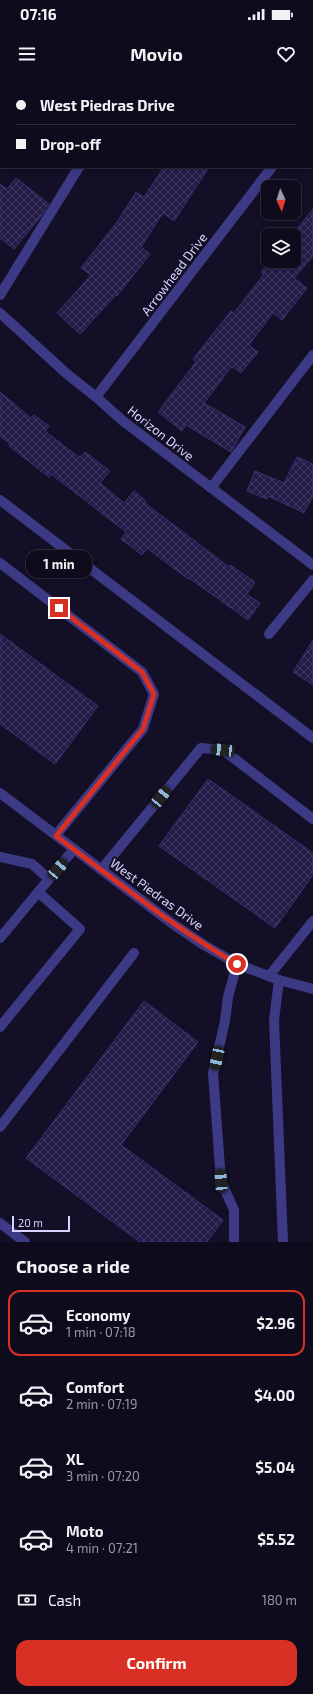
<!DOCTYPE html>
<meta charset="utf-8">
<style>
:root{--surface:#0e0b1c;--page:#171425;--text:#f1f3f6;--muted:#9b9ba3;--line:#2e2b3b;--accent:#d93025}
body{margin:0;font-family:"Exo 2",sans-serif;background:var(--page);color:var(--text);height:100vh;display:flex;flex-direction:column;font-size:15px;white-space:nowrap}
*{box-sizing:border-box;margin:0}
p{font-size:13px;color:var(--muted)}
.icon{flex:none;width:22px;height:22px;fill:none;stroke:currentColor;stroke-width:2;stroke-linecap:round;stroke-linejoin:round}
.map{position:relative;height:1162px;overflow:hidden}
.details{display:flex;flex-direction:column;background:var(--surface);flex:1}
.details>*{flex:none}
.banner{position:absolute;left:0px;top:0px;width:313px;height:88px;box-shadow:0 2px 6px #0003,0 0 0 1px var(--line);display:grid;align-content:center;height:88px;padding:0 16px;background:var(--surface)}
.needle{width:26px;rotate:176deg}
.fabs{position:absolute;left:261px;top:100px;display:grid;gap:8px}
.fabs a{display:grid;place-items:center;width:40px;height:40px;border-radius:8px;background:var(--surface);box-shadow:0 2px 6px #0003,0 0 0 1px var(--line);font-size:20px}
.scale{position:absolute;left:12px;bottom:10px;width:58px;box-sizing:border-box;padding-left:4px;border:2px solid #d9d4ff;border-top:0;font-size:11px;line-height:14px;white-space:nowrap;color:#d9d4ff;-webkit-text-stroke:3px #130f26;paint-order:stroke}
.end{position:absolute;width:18px;height:18px;margin:-9px;border:5px solid #d93025;background:#fff;box-shadow:0 0 0 2px #fff}
.from{border-radius:50%}
.bubble{position:absolute;height:28px;border-radius:12px;background:var(--surface);box-shadow:0 2px 6px #0003,0 0 0 1px var(--line);font-size:13px;font-weight:700;line-height:28px;text-align:center}
.car{position:absolute;width:12px;height:24px;margin:-12px -6px;border-radius:5px;box-shadow:0 0 3px 1px #0007;background:linear-gradient(#222 24%,#8ab4d8 0 40%,#222 0 76%,#8ab4d8 0 86%,#222 0)}
.banner b{display:flex;align-items:center;gap:14px;height:38px;font-size:15px}
.banner b+b{border-top:1px solid var(--line)}
.banner i{width:10px;height:10px;background:var(--text)}
ul{padding:0;list-style:none}
li{display:flex;align-items:center;gap:12px;height:66px;margin:0 8px 6px;padding:0 8px;border:2px solid transparent;border-radius:12px}
li div{flex:1}
li b{display:block;font-size:15px}
li em{font-style:normal;font-weight:700}
li.on{border-color:var(--accent)}
li>.icon{width:36px;height:36px;stroke-width:1.5}
h2{padding:0 16px;font-size:18px;line-height:48px}
.pay{display:flex;align-items:center;gap:10px;height:44px;padding:0 16px;font-size:15px}
.pay p{margin-inline-start:auto}
.primary-button{display:flex;gap:8px;margin-top:auto;padding:8px 16px}
.primary-button a{flex:1;height:46px;border-radius:12px;background:var(--accent);color:#fff;font-size:16px;font-weight:700;line-height:46px;text-align:center}
.status{display:flex;justify-content:space-between;align-items:center;height:28px;padding:0 20px;background:var(--surface);direction:ltr}
.status svg{height:11px;fill:currentColor}
header{display:flex;justify-content:space-between;align-items:center;height:52px;padding:0 16px;background:var(--surface);font-size:18px;font-weight:700}
.map>svg:first-child{display:block}
.building{fill:url(#building-cross-hatch);stroke:#3b2d73}
.lines{fill:none;stroke-linecap:round;stroke-linejoin:round}
.service{stroke:#3d3a85;stroke-width:10}
.minor{stroke:#3d3a85;stroke-width:10}
.route{stroke:#d93025;stroke-width:5}
.labels{text-anchor:middle;stroke-width:4;stroke-linejoin:round;paint-order:stroke}
.street-label{font-size:13px;fill:#d9d4ff;stroke:#130f26}
</style>
<div class="status"><b>07:16</b><svg viewBox="0 0 49 12"><path d="M0 12V9h3v3zM5 12V6h3v6zM10 12V3h3v9zM15 12V0h3v12zM26 1h20v11H26zM47 4h2v5h-2z"/></svg></div>
<header><svg class="icon" aria-label="menu" viewBox="0 0 24 24"><path d="M4 6h16M4 12h16M4 18h16"/></svg>Movio<svg class="icon" aria-label="heart" viewBox="0 0 24 24"><path d="M12 20l-8-8c-3-5 5-10 8-4 3-6 11-1 8 4z"/></svg></header>
<div class="map">
<svg width="313" height="1162" viewBox="0 0 313 1162">
<defs>
<pattern id="building-cross-hatch" width="8" height="8" patternUnits="userSpaceOnUse"><rect width="8" height="8" fill="#241b47"/><path d="M0 0l8 8M0 8l8-8" fill="none" stroke="#433b63"/></pattern>
</defs>
<rect width="100%" height="100%" fill="#130f26"/>
<path class="building" d="M164,87H209L174,141L163,133L141,167L150,174L117,216L116,215L80,254L57,233L91,195L81,188L117,142L136,112L144,117Z
M16,98L49,124L42,135L14,169L0,158V104L7,109Z
M313,129V176L294,198L307,208L282,240L273,233L249,265L258,272L241,293L232,286L204,323L245,347L231,372L186,345L182,351L158,332L196,282L193,279L231,231L234,233L264,194L261,192L270,181H294V155H292Z
M0,312L31,338L34,335L49,346L45,351L80,378L85,372L110,391L100,403L124,423L134,411L146,421L145,423L229,487L230,485L255,502L247,514L260,523L248,540L189,498L188,499L147,468L142,475L121,459L126,452L51,394L49,397L9,366L10,364L0,356Z
M297,377L313,384V416L304,433L268,416L267,419L247,411L255,391L284,403Z
M0,554L98,626L55,684L0,644Z
M313,560V605L293,592Z
M208,699L313,773V795L275,848L159,766Z
M144,921L198,962L121,1065L223,1140L207,1162H140L26,1078Z"/>
<g class="lines">
<path class="service" d="M129,1V0
M0,15H1
M0,215L79,87
M211,408L313,275
M0,420L313,658
M0,483L142,592L154,614L143,649L56,755
M0,777L32,784L49,799
M101,790L201,668L223,670L313,739
M0,858L74,769
M269,896L313,841
M279,900L274,940L283,1162
M0,947L80,849L38,812
M0,1047L134,873
M234,1162V1130L221,1101L213,993L225,941L228,917L237,884"/>
<path class="minor" d="M312,35L313,33
M0,233L67,294L96,317L123,341L313,485
M96,317L272,87
M269,554L313,500
M0,713L173,844L204,865L237,884L279,900L313,909
M0,1143L25,1162"/>
</g>
<g class="lines">
<path class="route" d="M59,528L142,592L154,614L143,649L56,756C115,800 173,847 237,884"/>
</g>
<g class="labels">
<g class="street-label">
<text transform="translate(174 194) rotate(-53)" y="5">Arrowhead Drive</text>
<text transform="translate(161 353) rotate(38)" y="5">Horizon Drive</text>
<text transform="translate(157 814) rotate(36)" y="5">West Piedras Drive</text>
</g>
</g>
</svg>
<div class="fabs">
<a><svg class="needle" viewBox="-14 -14 28 28"><path d="M0-13l5 13h-10z" fill="#e53935"/><path d="M0 13l5-13h-10z" fill="#9b9ba3"/></svg></a>
<a><svg class="icon" aria-label="layers" viewBox="0 0 24 24"><path d="M12 4l9 5-9 5-9-5zM3 14l9 5 9-5"/></svg></a>
</div>
<div class="scale">20 m</div>
<i class="end from" style="left:237px;top:884px"></i>
<i class="end" style="left:59px;top:528px"></i>
<div class="bubble" style="left:26px;top:470px;width:66px">1 min</div>
<i class="car" style="left:223px;top:670px;rotate:275deg"></i>
<i class="car" style="left:161px;top:717px;rotate:39deg"></i>
<i class="car" style="left:58px;top:789px;rotate:40deg"></i>
<i class="car" style="left:217px;top:978px;rotate:192deg"></i>
<i class="car" style="left:221px;top:1101px;rotate:356deg"></i>
<div class="banner">
<b><i class="from"></i>West Piedras Drive</b>
<b><i></i>Drop-off</b>
</div>
</div>
<section class="details">
<h2>Choose a ride</h2>
<ul>
<li class="on"><svg class="icon" aria-label="car" viewBox="0 0 24 24"><path d="M5 17H2v-5l4-1 3-4h7l3 4 3 1v5h-3M9 17h6M6 11h13"/><circle cx="7" cy="17" r="2"/><circle cx="17" cy="17" r="2"/></svg><div><b>Economy</b><p>1 min · 07:18</p></div><em>$2.96</em></li>
<li><svg class="icon" aria-label="car" viewBox="0 0 24 24"><path d="M5 17H2v-5l4-1 3-4h7l3 4 3 1v5h-3M9 17h6M6 11h13"/><circle cx="7" cy="17" r="2"/><circle cx="17" cy="17" r="2"/></svg><div><b>Comfort</b><p>2 min · 07:19</p></div><em>$4.00</em></li>
<li><svg class="icon" aria-label="car" viewBox="0 0 24 24"><path d="M5 17H2v-5l4-1 3-4h7l3 4 3 1v5h-3M9 17h6M6 11h13"/><circle cx="7" cy="17" r="2"/><circle cx="17" cy="17" r="2"/></svg><div><b>XL</b><p>3 min · 07:20</p></div><em>$5.04</em></li>
<li><svg class="icon" aria-label="car" viewBox="0 0 24 24"><path d="M5 17H2v-5l4-1 3-4h7l3 4 3 1v5h-3M9 17h6M6 11h13"/><circle cx="7" cy="17" r="2"/><circle cx="17" cy="17" r="2"/></svg><div><b>Moto</b><p>4 min · 07:21</p></div><em>$5.52</em></li>
</ul>
<div class="pay"><svg class="icon" aria-label="cash" viewBox="0 0 24 24"><path d="M3 7h18v10H3z"/><circle cx="12" cy="12" r="2"/></svg>Cash<p>180 m</p></div>
<div class="primary-button"><a>Confirm</a></div>
</section>
